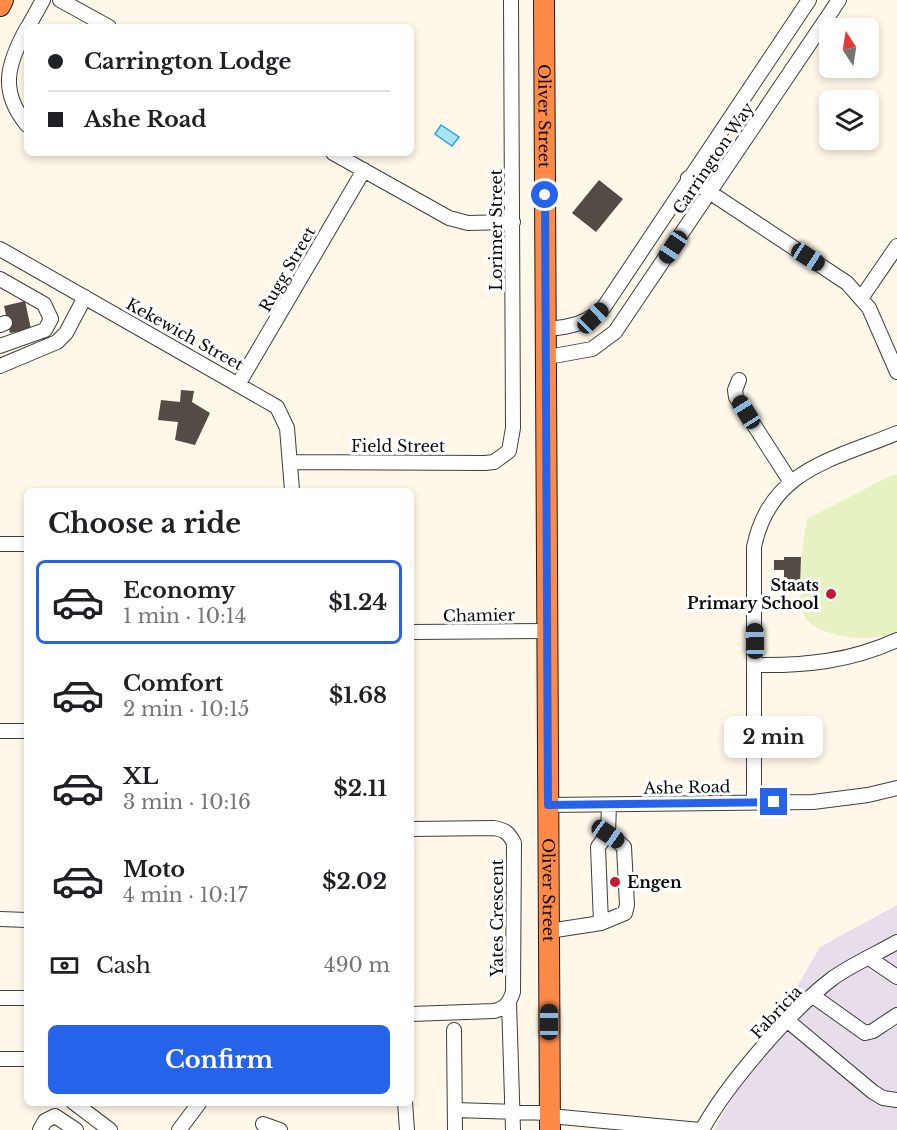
<!DOCTYPE html>
<meta charset="utf-8">
<style>
:root{--surface:#fff;--page:#f2f2f2;--text:#202124;--muted:#757577;--line:#e0e0e0;--accent:#2563eb}
body{margin:0;font-family:"Libre Baskerville",serif;background:var(--page);color:var(--text);height:100vh;display:flex;flex-direction:column;font-size:22px;white-space:nowrap}
*{box-sizing:border-box;margin:0}
p{font-size:20px;color:var(--muted)}
.icon{flex:none;width:33px;height:33px;fill:none;stroke:currentColor;stroke-width:2;stroke-linecap:round;stroke-linejoin:round}
.map{position:relative;flex:1;overflow:hidden}
.sheet{position:absolute;left:24px;top:488px;width:390px;height:618px;display:flex;flex-direction:column;background:var(--surface);border-radius:9px;box-shadow:0 3px 9px #0003}
.sheet>*{flex:none}
.hud{position:absolute;left:24px;top:24px;width:390px;height:132px;border-radius:9px;box-shadow:0 3px 9px #0003;display:grid;align-content:center;height:132px;padding:0 24px;background:var(--surface)}
.needle{width:39px;rotate:348deg}
.controls{position:absolute;left:819px;top:18px;display:grid;gap:12px}
.controls a{display:grid;place-items:center;width:60px;height:60px;border-radius:9px;background:var(--surface);box-shadow:0 3px 9px #0003;font-size:30px}
.end{position:absolute;width:27px;height:27px;margin:-14px;border:8px solid #2563eb;background:#fff;box-shadow:0 0 0 3px #fff}
.from{border-radius:50%}
.bubble{position:absolute;height:42px;border-radius:9px;background:var(--surface);box-shadow:0 3px 9px #0003;font-size:20px;font-weight:700;line-height:42px;text-align:center}
.car{position:absolute;width:18px;height:36px;margin:-18px -9px;border-radius:8px;box-shadow:0 0 4px 2px #0007;background:linear-gradient(#222 24%,#8ab4d8 0 40%,#222 0 76%,#8ab4d8 0 86%,#222 0)}
.hud b{display:flex;align-items:center;gap:21px;height:57px;font-size:22px}
.hud b+b{border-top:2px solid var(--line)}
.hud i{width:15px;height:15px;background:var(--text)}
ul{padding:0;list-style:none}
li{display:flex;align-items:center;gap:18px;height:84px;margin:0 12px 9px;padding:0 12px;border:3px solid transparent;border-radius:9px}
li div{flex:1}
li b{display:block;font-size:22px}
li em{font-style:normal;font-weight:700}
li.active{border-color:var(--accent)}
li>.icon{width:54px;height:54px;stroke-width:1.5}
h2{padding:0 24px;font-size:27px;line-height:72px}
.pay{display:flex;align-items:center;gap:15px;height:66px;padding:0 24px;font-size:22px}
.pay p{margin-inline-start:auto}
.primary-button{display:flex;gap:12px;margin-top:auto;padding:12px 24px}
.primary-button a{flex:1;height:69px;border-radius:9px;background:var(--accent);color:#fff;font-size:24px;font-weight:700;line-height:69px;text-align:center}
.map>svg:first-child{display:block}
.industrial{fill:#e8deeb}
.pitch{fill:#e6f2c2}
.water{fill:#a9e4fb;stroke:#2aa3d7;stroke-width:1.5}
.building{fill:#544a46}
.lines{fill:none;stroke-linecap:round;stroke-linejoin:round}
.minor-casing{stroke:#3e3e3e;stroke-width:16}
.highway-casing{stroke:#1c1c1c;stroke-width:22}
.minor{stroke:#fff;stroke-width:14}
.highway{stroke:#ff8947;stroke-width:20}
.route{stroke:#2563eb;stroke-width:8}
.poi-dot{fill:#c41932;stroke:#fff;stroke-width:2}
.labels{text-anchor:middle;stroke-width:6;stroke-linejoin:round;paint-order:stroke}
.street-label{font-size:16px;fill:#0b0b0b;stroke:#fff}
.poi-label{font-size:16px;font-weight:bold;fill:#0b0b0b;stroke:#fff;text-anchor:end}
</style>
<div class="map">
<svg width="897" height="1130" viewBox="0 0 897 1130">
<rect width="100%" height="100%" fill="#fff8e9"/>
<path class="industrial" d="M897,905V1130H714L820,947Z"/>
<path class="pitch" d="M892,475H897V631C881,639 866,639 848,637C834,635 810,629 804,615C796,599 803,538 807,519Z"/>
<path class="water" d="M441,125L459,137L452,146L435,134Z"/>
<path class="building" d="M599,180L623,199L596,232L572,213Z
M25,301L31,329L10,333L4,306Z
M181,390L194,391L192,402L210,413L195,445L175,440L178,422L158,420L161,400L180,402Z
M784,557H801L800,587H784V570H774V560H784Z"/>
<g class="lines">
<g class="minor-casing">
<path id="minor" d="M60,0L109,27
M28,27L43,0
M27,28C6,66 0,92 27,125
M333,153L449,218L468,223L513,222
M688,178L847,283L869,308L897,372
M0,249L277,407L287,428L292,490
M0,279L44,304L51,319L45,330L0,346
M862,297L897,246
M0,325L5,323
M547,329C570,327 587,324 604,307L809,0
M548,357L592,349L615,332L839,0
M0,366L57,342L66,333L85,297
M739,380L735,390L736,397L790,481
M239,383L364,170
M292,462L485,463L494,462L509,451L513,428L511,0
M0,544H27
M411,632L548,631
M755,665C806,666 851,661 897,640
M0,731H27
M754,802V547C770,469 833,460 897,433
M548,805L813,802L868,795L897,788
M411,829L494,828C505,830 509,833 514,843L513,992C509,1004 505,1008 494,1011L411,1014
M0,919L27,920
M601,923L598,847L608,833L609,805
M549,931L601,923L625,913L627,905L624,847L608,833
M869,958L897,977
M813,996L865,1033L873,1031L897,1015
M0,998H27
M509,1002L513,1130
M788,1021L873,1092L883,1098L897,1100
M454,1030L455,1130
M0,1059H27
M73,1102L110,1130
M405,1102L407,1130
M455,1110L550,1113
M550,1116L700,1130
M263,1124L280,1130
M40,1130L45,1121L55,1116L76,1130
M179,1130L200,1102
M702,1130C726,1085 792,1009 833,978C853,964 876,954 897,942"/>
</g>
<g class="highway-casing">
<g id="highway">
<path id="s1" d="M544,0L550,1130"/>
<path d="M0,6L3,0"/>
</g>
</g>
<use href="#minor" class="minor"/>
<use href="#highway" class="highway"/>
</g>
<g class="lines">
<path class="route" d="M545,195L548,805L774,802"/>
</g>
<g class="poi-dot">
<circle cx="831" cy="594" r="6"/>
<circle cx="615" cy="882" r="6"/>
</g>
<g class="labels">
<g class="street-label">
<text dy="6" stroke="none"><textPath href="#s1" startOffset="116">Oliver Street</textPath></text>
<text transform="translate(713 158) rotate(-56)" y="6">Carrington Way</text>
<text transform="translate(496 230) rotate(-90)" y="6">Lorimer Street</text>
<text transform="translate(287 269) rotate(-60)" y="6">Rugg Street</text>
<text transform="translate(185 334) rotate(29)" y="6">Kekewich Street</text>
<text x="398" y="452">Field Street</text>
<text transform="translate(479 615) rotate(-1)" y="6">Chamier</text>
<text transform="translate(687 787) rotate(-1)" y="6">Ashe Road</text>
<text dy="6" stroke="none"><textPath href="#s1" startOffset="890">Oliver Street</textPath></text>
<text transform="translate(497 918) rotate(-90)" y="6">Yates Crescent</text>
<text transform="translate(776 1012) rotate(-47)" y="6">Fabricia</text>
</g>
<g class="poi-label">
<text x="819" y="591">Staats<tspan x="819" dy="18">Primary School</tspan></text>
<text x="627" y="888" text-anchor="start">Engen</text>
</g>
</g>
</svg>
<div class="controls">
<a><svg class="needle" viewBox="-14 -14 28 28"><path d="M0-13l5 13h-10z" fill="#e53935"/><path d="M0 13l5-13h-10z" fill="#757577"/></svg></a>
<a><svg class="icon" aria-label="layers" viewBox="0 0 24 24"><path d="M12 4l9 5-9 5-9-5zM3 14l9 5 9-5"/></svg></a>
</div>
<i class="end from" style="left:545px;top:195px"></i>
<i class="end" style="left:774px;top:802px"></i>
<div class="bubble" style="left:724px;top:716px;width:99px">2 min</div>
<i class="car" style="left:673px;top:247px;rotate:214deg"></i>
<i class="car" style="left:808px;top:257px;rotate:123deg"></i>
<i class="car" style="left:593px;top:318px;rotate:46deg"></i>
<i class="car" style="left:746px;top:412px;rotate:328deg"></i>
<i class="car" style="left:755px;top:641px;rotate:359deg"></i>
<i class="car" style="left:608px;top:834px;rotate:125deg"></i>
<i class="car" style="left:549px;top:1022px;rotate:0deg"></i>
<div class="hud">
<b><i class="from"></i>Carrington Lodge</b>
<b><i></i>Ashe Road</b>
</div>
<section class="sheet">
<h2>Choose a ride</h2>
<ul>
<li class="active"><svg class="icon" aria-label="car" viewBox="0 0 24 24"><path d="M5 17H2v-5l4-1 3-4h7l3 4 3 1v5h-3M9 17h6M6 11h13"/><circle cx="7" cy="17" r="2"/><circle cx="17" cy="17" r="2"/></svg><div><b>Economy</b><p>1 min · 10:14</p></div><em>$1.24</em></li>
<li><svg class="icon" aria-label="car" viewBox="0 0 24 24"><path d="M5 17H2v-5l4-1 3-4h7l3 4 3 1v5h-3M9 17h6M6 11h13"/><circle cx="7" cy="17" r="2"/><circle cx="17" cy="17" r="2"/></svg><div><b>Comfort</b><p>2 min · 10:15</p></div><em>$1.68</em></li>
<li><svg class="icon" aria-label="car" viewBox="0 0 24 24"><path d="M5 17H2v-5l4-1 3-4h7l3 4 3 1v5h-3M9 17h6M6 11h13"/><circle cx="7" cy="17" r="2"/><circle cx="17" cy="17" r="2"/></svg><div><b>XL</b><p>3 min · 10:16</p></div><em>$2.11</em></li>
<li><svg class="icon" aria-label="car" viewBox="0 0 24 24"><path d="M5 17H2v-5l4-1 3-4h7l3 4 3 1v5h-3M9 17h6M6 11h13"/><circle cx="7" cy="17" r="2"/><circle cx="17" cy="17" r="2"/></svg><div><b>Moto</b><p>4 min · 10:17</p></div><em>$2.02</em></li>
</ul>
<div class="pay"><svg class="icon" aria-label="cash" viewBox="0 0 24 24"><path d="M3 7h18v10H3z"/><circle cx="12" cy="12" r="2"/></svg>Cash<p>490 m</p></div>
<div class="primary-button"><a>Confirm</a></div>
</section>
</div>
